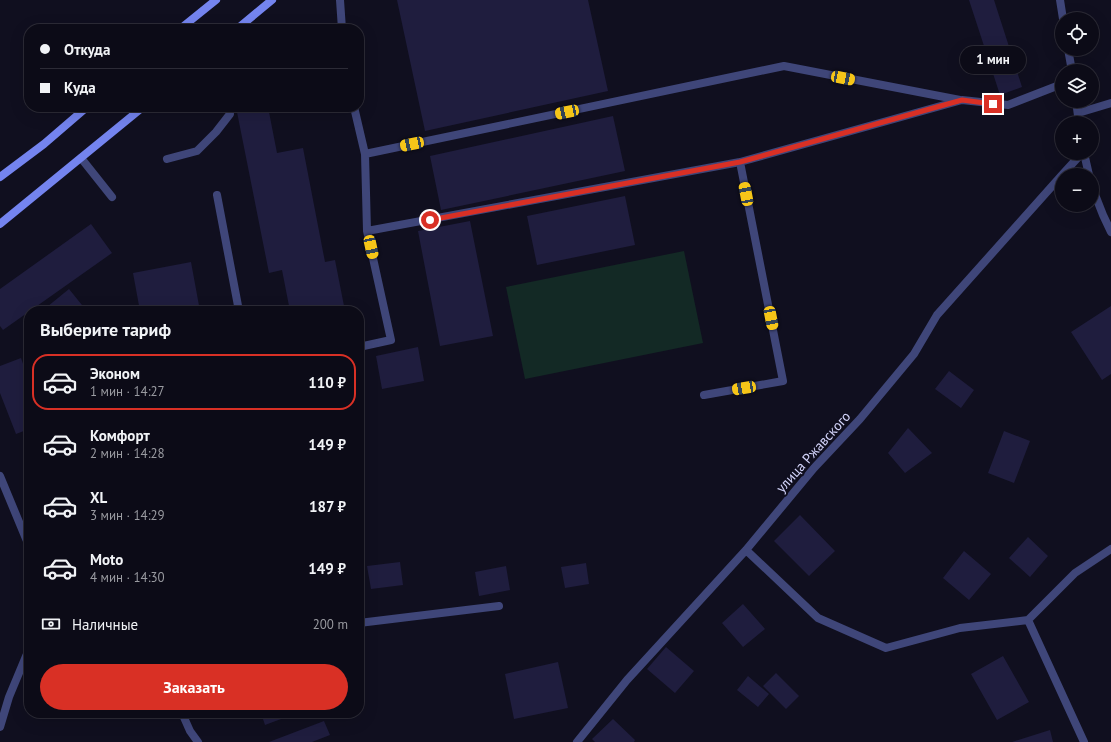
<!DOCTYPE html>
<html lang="ru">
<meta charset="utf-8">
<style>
:root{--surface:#0c0b17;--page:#1a1924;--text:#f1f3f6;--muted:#9a9ba1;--line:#2c2b36;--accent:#d93025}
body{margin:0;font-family:"PT Sans",sans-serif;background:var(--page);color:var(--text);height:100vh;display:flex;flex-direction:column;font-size:15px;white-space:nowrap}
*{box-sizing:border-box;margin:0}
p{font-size:13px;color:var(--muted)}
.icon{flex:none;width:22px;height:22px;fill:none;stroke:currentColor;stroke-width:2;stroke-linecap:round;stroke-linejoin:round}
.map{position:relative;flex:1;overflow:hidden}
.details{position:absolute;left:24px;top:306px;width:340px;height:412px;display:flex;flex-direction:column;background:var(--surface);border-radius:16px;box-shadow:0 4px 16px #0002,0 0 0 1px var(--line)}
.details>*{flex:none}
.banner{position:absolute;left:24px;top:24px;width:340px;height:88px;border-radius:16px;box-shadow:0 4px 16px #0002,0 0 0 1px var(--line);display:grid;align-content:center;height:88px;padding:0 16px;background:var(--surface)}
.tools{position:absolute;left:1055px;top:12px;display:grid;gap:8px}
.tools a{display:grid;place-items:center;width:44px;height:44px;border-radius:50%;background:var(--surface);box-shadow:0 4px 16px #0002,0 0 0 1px var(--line);font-size:20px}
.end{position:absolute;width:18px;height:18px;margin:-9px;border:5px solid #d93025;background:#fff;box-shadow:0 0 0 2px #fff}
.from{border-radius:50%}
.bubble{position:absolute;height:28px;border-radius:14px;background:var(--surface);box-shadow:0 4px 16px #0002,0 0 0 1px var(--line);font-size:13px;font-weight:700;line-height:28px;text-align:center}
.car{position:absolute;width:12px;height:24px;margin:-12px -6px;border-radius:5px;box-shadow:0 0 3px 1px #0007;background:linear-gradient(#f5c518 24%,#345 0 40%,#f5c518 0 76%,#345 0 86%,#f5c518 0)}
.banner b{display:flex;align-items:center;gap:14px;height:38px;font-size:15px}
.banner b+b{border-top:1px solid var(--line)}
.banner i{width:10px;height:10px;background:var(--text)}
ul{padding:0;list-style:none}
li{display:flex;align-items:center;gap:12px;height:56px;margin:0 8px 6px;padding:0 8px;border:2px solid transparent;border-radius:16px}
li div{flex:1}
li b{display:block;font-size:15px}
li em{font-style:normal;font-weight:700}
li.selected{border-color:var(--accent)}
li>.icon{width:36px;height:36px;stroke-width:1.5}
h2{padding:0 16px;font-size:18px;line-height:48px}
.pay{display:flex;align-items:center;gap:10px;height:44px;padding:0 16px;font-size:15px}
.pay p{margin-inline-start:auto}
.cta{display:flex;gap:8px;margin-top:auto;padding:8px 16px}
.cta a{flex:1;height:46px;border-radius:24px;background:var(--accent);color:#fff;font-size:16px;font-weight:700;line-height:46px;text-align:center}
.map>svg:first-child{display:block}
.green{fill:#132925}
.building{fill:#1f1d3e}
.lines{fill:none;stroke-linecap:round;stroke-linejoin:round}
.service{stroke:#3f4679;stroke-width:8}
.minor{stroke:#3f4679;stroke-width:8}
.tertiary{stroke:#3f4679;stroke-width:8}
.secondary{stroke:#7484ef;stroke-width:8}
.route{stroke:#d93025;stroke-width:5}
.labels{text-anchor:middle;stroke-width:4;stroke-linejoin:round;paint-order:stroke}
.street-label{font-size:14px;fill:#d3d4fa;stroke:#100f1f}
</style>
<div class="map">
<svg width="1111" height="742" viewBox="0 0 1111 742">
<rect width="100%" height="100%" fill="#100f1f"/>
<path class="green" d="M684,251L703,343L525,379L506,287Z"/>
<path class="building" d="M397,0H588L608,91L425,131Z
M969,0H994L1022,87L1000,95Z
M236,107H268L277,153L303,148L325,262L335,260L345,311H290L282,270L269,273Z
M613,116L625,171L441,210L430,156Z
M625,196L635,245L537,265L527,216Z
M470,221L493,336L440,346L418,231Z
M91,224L112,253L3,330L0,326V289Z
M191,262L200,311H140L133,273Z
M69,289L86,310L85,311H42Z
M1111,306V374L1102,380L1071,332Z
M418,347L424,381L382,389L376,356Z
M21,358L29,381V429L16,434L0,393V366Z
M949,371L974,390L961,408L935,389Z
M908,428L932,453L905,473L888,453Z
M1004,431L1030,441L1014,483L988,473Z
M800,515L835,551L809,576L774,541Z
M1028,537L1048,556L1030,577L1009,558Z
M964,551L991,574L969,600L943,578Z
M400,562L403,585L371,589L367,566Z
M586,563L589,584L565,588L561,567Z
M506,566L510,590L479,596L475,572Z
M743,604L765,629L743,647L722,623Z
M666,647L694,671L675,693L647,669Z
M1003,656L1029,702L997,720L971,674Z
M558,662L568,708L514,719L505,674Z
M776,673L799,696L786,709L763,686Z
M748,676L769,694L758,707L737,690Z
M261,713H297L265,725Z
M613,719L635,740L634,742H595L592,739Z
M324,721L330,735L312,742H269Z
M1050,730L1053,742H1012Z"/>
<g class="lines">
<path class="service" d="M340,0L342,29
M354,107L365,154L367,231L391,340L359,347
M365,154L784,66L960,100
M81,158L112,197
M167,159L197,151L216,132L230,114L229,107
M217,195L239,311
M367,231L740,162L962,100L1008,105L1062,84
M704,395L783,381L740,162
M359,623L499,606
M0,727L9,697L29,649"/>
<path class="minor" d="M1078,113L1111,103
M1062,175L1082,153
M0,476L29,546
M746,550L818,618L886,648L960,628L1028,620L1075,573L1111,549
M1028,620L1084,742
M182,713L190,731L198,742
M577,742L627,680L746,550L814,468L860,419L914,354L937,315L1062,175"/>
<path class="tertiary" d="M1060,0L1063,19
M1068,49L1072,71
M1076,101L1079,123
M1084,153L1089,175
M1092,187L1103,215L1111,232"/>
<path class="secondary" d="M180,29L216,0
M237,29L272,0
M0,177L44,144L87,107
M0,224L143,107"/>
</g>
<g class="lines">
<path class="route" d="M430,220L740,162L962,100L993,104"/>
</g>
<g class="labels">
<g class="street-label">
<text transform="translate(813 452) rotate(-48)" y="5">улица Ржавского</text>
</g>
</g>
</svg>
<div class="tools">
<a><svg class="icon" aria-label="locate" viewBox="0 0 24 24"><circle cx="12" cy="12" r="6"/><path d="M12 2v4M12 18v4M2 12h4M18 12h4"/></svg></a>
<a><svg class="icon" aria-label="layers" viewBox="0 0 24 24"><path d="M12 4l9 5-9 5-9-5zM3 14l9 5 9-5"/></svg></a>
<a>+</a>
<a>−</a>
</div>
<i class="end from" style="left:430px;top:220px"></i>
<i class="end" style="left:993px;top:104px"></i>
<div class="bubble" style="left:960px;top:46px;width:66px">1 мин</div>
<i class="car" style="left:843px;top:78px;rotate:101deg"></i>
<i class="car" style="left:567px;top:112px;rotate:258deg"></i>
<i class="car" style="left:412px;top:144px;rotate:258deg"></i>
<i class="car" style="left:746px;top:194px;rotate:349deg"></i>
<i class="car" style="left:371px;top:247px;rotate:168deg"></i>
<i class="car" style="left:771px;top:318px;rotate:169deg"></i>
<i class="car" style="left:744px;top:388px;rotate:260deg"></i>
<div class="banner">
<b><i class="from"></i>Откуда</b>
<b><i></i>Куда</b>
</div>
<section class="details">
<h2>Выберите тариф</h2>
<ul>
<li class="selected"><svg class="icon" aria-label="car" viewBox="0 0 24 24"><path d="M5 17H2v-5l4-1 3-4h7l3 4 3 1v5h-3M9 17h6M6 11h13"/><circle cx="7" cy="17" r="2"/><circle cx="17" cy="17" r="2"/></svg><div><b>Эконом</b><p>1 мин · 14:27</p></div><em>110 ₽</em></li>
<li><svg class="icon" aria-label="car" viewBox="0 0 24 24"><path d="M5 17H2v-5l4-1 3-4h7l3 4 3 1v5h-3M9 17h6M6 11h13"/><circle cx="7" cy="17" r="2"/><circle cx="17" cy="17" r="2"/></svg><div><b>Комфорт</b><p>2 мин · 14:28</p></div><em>149 ₽</em></li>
<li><svg class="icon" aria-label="car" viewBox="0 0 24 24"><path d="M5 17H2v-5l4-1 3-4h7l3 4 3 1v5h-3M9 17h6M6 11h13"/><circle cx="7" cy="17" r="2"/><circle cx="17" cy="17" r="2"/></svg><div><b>XL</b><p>3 мин · 14:29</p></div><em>187 ₽</em></li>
<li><svg class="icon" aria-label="car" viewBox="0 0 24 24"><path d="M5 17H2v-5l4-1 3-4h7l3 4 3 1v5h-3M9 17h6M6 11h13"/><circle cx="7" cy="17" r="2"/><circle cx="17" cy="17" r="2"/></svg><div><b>Moto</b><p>4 мин · 14:30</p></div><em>149 ₽</em></li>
</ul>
<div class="pay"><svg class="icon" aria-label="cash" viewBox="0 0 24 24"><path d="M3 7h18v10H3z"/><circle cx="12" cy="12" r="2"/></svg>Наличные<p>200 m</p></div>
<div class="cta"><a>Заказать</a></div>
</section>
</div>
